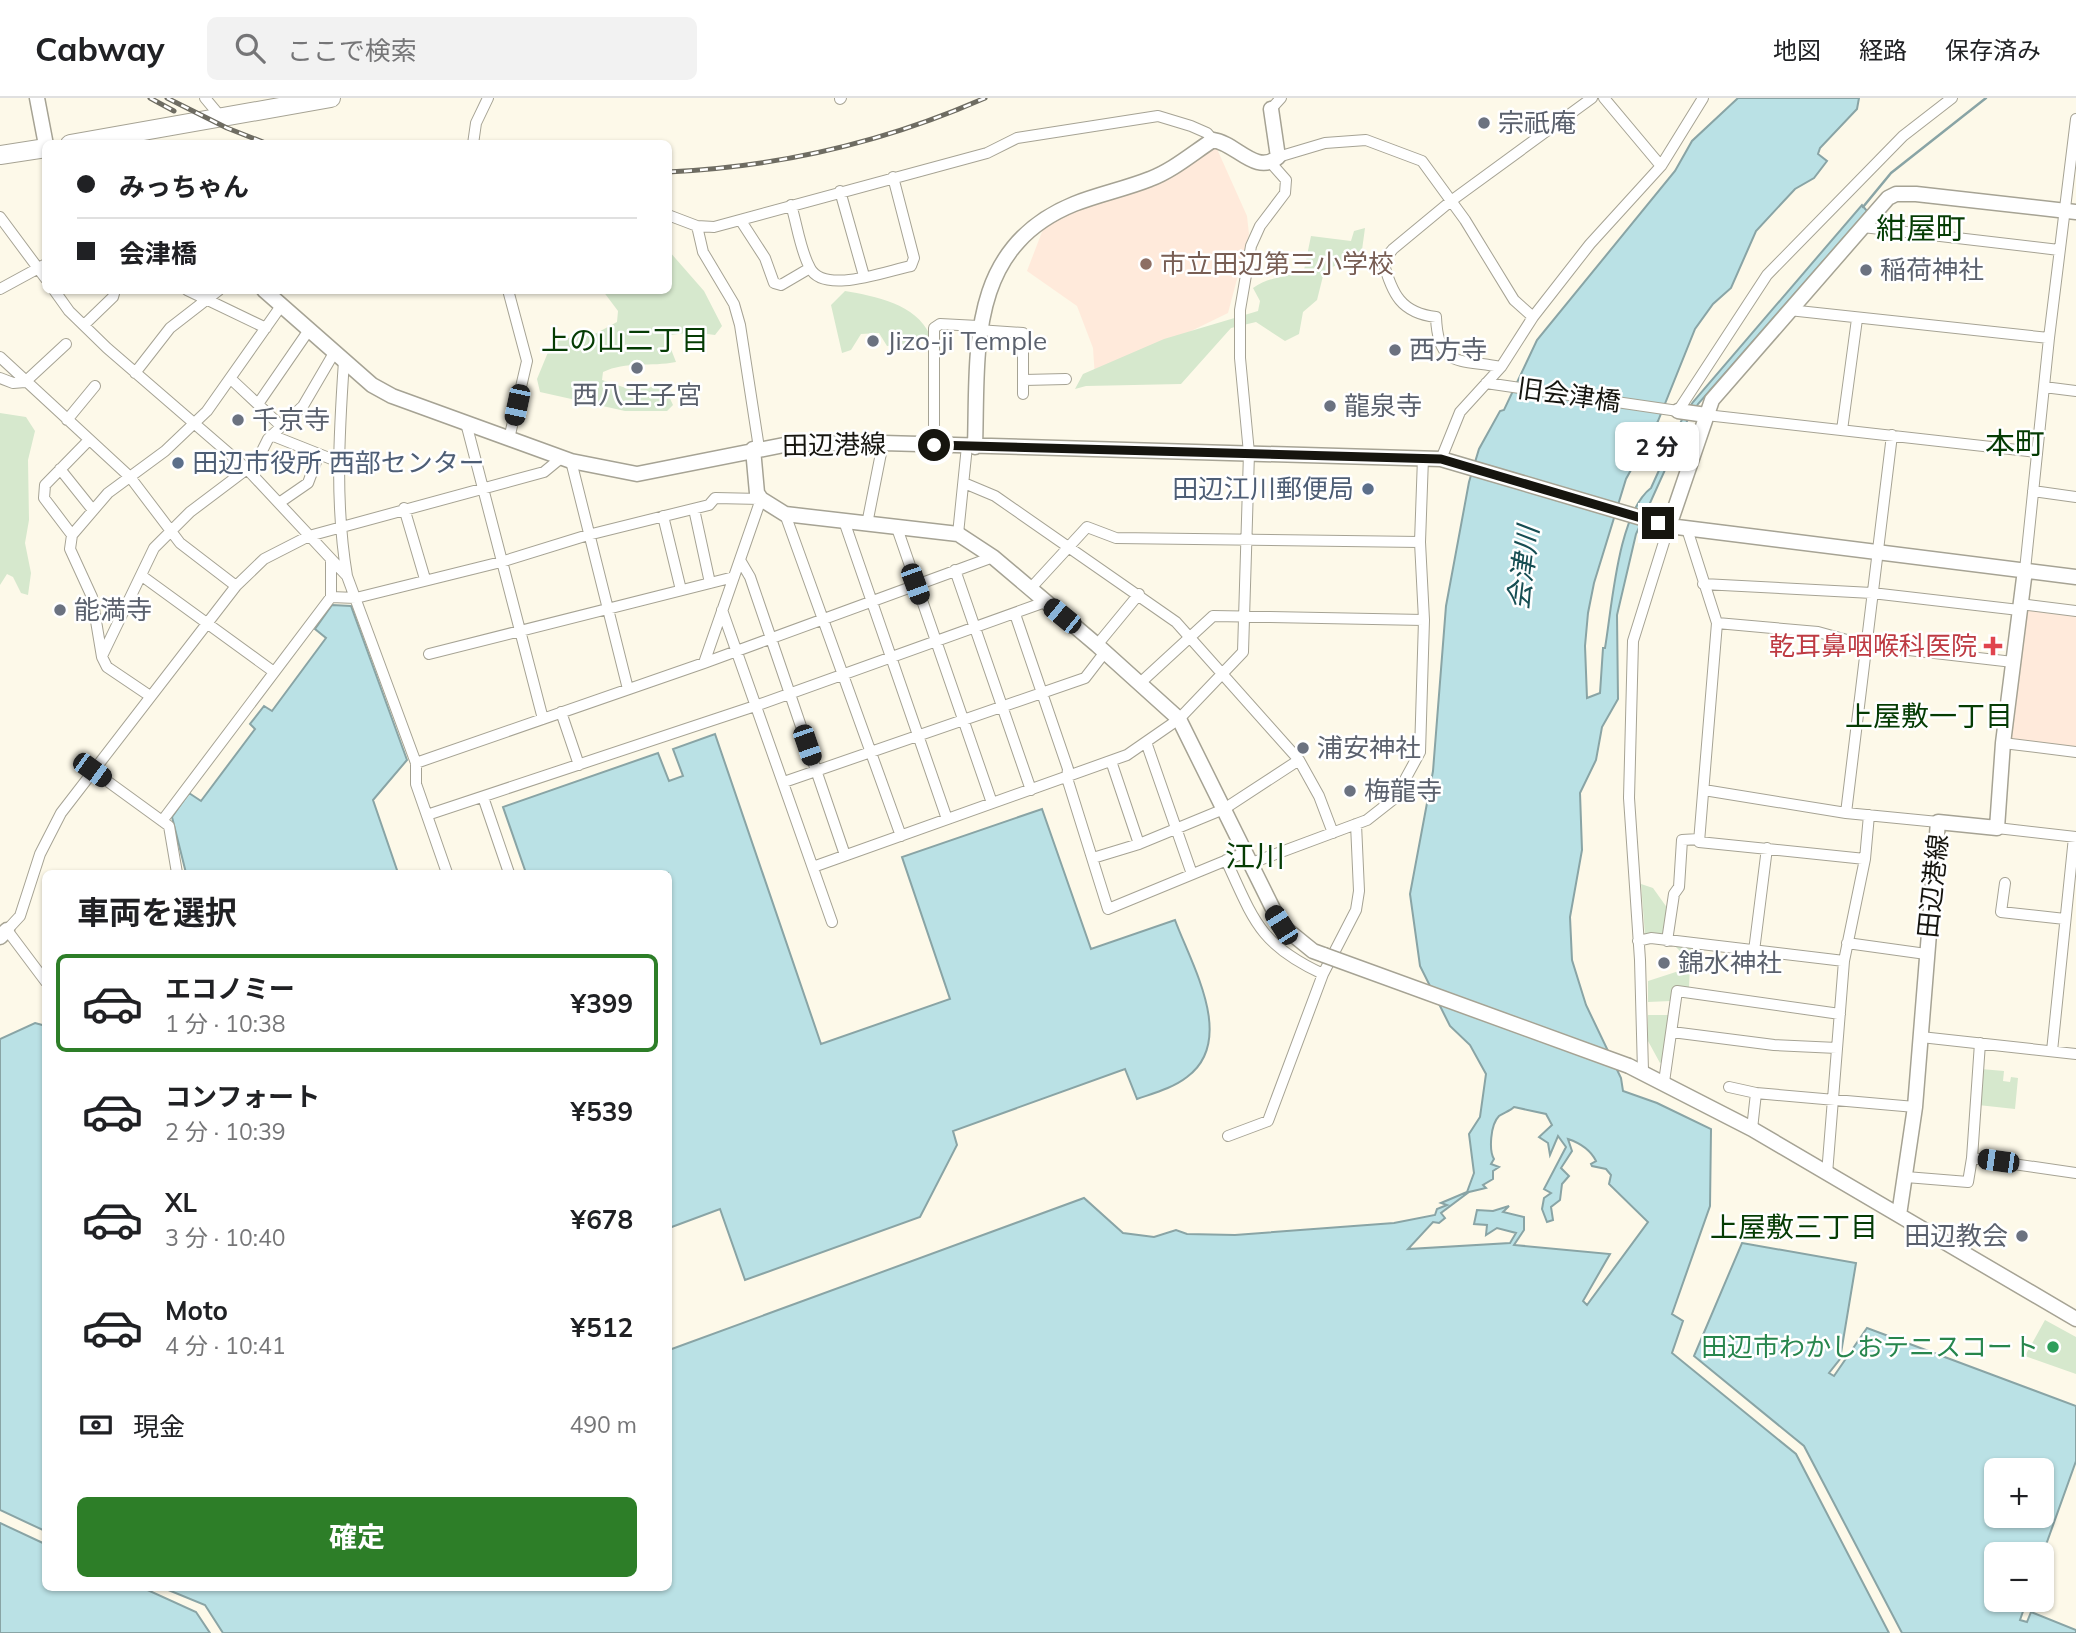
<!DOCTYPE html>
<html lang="ja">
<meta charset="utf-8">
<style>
:root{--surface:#fff;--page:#f2f2f2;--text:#202124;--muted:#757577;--line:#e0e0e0;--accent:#2d7e28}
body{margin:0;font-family:Mulish,"Noto Sans JP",sans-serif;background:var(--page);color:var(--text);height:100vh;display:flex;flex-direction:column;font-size:26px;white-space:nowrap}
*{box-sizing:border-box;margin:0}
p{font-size:23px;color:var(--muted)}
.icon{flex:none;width:38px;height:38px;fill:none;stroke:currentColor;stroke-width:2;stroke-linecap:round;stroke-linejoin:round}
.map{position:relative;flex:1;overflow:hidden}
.details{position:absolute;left:42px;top:772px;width:630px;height:721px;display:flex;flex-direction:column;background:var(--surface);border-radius:10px;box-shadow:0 2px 5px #0004}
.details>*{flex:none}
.top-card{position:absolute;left:42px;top:42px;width:630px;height:154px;border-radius:10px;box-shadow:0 2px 5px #0004;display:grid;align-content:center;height:154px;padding:0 35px;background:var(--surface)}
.fabs{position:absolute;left:1984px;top:1360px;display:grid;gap:14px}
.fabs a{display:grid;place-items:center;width:70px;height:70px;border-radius:10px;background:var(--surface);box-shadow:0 2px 5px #0004;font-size:35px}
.end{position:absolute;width:32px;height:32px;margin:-16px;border:9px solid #16150f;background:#fff;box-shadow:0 0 0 4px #fff}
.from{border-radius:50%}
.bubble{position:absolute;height:49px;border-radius:10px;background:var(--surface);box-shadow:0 2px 5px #0004;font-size:23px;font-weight:700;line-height:49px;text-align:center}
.car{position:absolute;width:21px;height:42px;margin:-21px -10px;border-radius:9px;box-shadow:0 0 5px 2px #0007;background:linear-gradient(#222 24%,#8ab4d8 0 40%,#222 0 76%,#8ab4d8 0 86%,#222 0)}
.top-card b{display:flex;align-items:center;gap:24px;height:66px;font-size:26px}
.top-card b+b{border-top:2px solid var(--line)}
.top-card i{width:18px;height:18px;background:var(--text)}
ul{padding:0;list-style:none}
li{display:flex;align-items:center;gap:21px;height:98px;margin:0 14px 10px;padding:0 21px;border:4px solid transparent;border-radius:10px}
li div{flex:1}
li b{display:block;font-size:26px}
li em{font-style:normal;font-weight:700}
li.current{border-color:var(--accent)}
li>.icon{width:63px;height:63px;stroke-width:1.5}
h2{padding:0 35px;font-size:32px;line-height:84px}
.pay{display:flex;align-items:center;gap:18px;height:77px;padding:0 35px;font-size:26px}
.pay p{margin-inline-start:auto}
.primary-button{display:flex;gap:14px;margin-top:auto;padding:14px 35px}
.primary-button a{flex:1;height:80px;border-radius:10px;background:var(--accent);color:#fff;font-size:28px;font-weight:700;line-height:80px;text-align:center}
header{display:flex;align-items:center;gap:42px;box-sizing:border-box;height:98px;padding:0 35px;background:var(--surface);border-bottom:2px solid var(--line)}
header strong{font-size:33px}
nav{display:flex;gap:38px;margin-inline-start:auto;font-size:24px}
.search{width:490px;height:63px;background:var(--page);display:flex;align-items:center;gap:18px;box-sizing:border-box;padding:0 24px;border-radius:10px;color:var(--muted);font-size:26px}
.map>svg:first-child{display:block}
.education{fill:#ffeadb}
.green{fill:#d6e8cd}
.water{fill:#bae1e5;stroke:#89a4a5;stroke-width:2;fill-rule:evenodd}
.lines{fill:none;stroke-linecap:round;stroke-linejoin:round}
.stream{stroke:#89a4a5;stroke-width:2.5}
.street-casing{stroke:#a6a394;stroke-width:12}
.secondary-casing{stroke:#a6a394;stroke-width:17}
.highway-casing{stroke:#a6a394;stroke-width:20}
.street{stroke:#fff;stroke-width:10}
.secondary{stroke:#fff;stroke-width:14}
.highway{stroke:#fff;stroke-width:18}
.rail-casing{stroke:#6e6c62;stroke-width:5}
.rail{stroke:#fff;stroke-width:2.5;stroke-dasharray:8;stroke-linecap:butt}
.secondary-bridge-casing{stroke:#a6a394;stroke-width:17;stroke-linecap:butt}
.secondary-bridge{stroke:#fff;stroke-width:14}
.route{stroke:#16150f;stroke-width:9}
.worship-dot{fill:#6b7280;stroke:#fff;stroke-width:2.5}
.education-dot{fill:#8d6e63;stroke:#fff;stroke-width:2.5}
.service-dot{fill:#5c6f8a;stroke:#fff;stroke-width:2.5}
.health-dot{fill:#e0444e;stroke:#fff;stroke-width:2.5}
.leisure-dot{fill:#2e9e5b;stroke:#fff;stroke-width:2.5}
.labels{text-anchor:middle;stroke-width:5;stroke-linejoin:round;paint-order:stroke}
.worship-label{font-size:26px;fill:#5b616d;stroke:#fff;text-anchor:start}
.education-label{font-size:26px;fill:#785e54;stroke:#fff;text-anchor:start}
.street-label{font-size:26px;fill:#16150f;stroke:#fff}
.service-label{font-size:26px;fill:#4e5e75;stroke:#fff;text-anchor:start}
.health-label{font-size:26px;fill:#be3a42;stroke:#fff;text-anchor:end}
.leisure-label{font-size:26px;fill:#27864d;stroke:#fff;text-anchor:end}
.neighbourhood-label{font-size:28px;fill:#053c04;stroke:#fff}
.water-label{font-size:28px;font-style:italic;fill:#164e53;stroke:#fff}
.quarter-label{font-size:30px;fill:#053c04;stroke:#fff}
</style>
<header>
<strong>Cabway</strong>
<div class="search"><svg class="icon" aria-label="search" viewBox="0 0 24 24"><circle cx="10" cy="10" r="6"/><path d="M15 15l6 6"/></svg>ここで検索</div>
<nav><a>地図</a><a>経路</a><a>保存済み</a></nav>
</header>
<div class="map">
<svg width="2076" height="1535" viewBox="0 0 2076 1535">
<rect width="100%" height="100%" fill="#fdf9e9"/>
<path class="education" d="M1213,42L1247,118L1249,136L1228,215L1095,280L1093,250L1077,208L1027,173L1045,126Z
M2026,509L2076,516V651L2010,642Z"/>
<path class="green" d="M1365,130L1362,152L1324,174L1317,202L1303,214L1299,236L1285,243L1256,224L1231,230L1181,286L1086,288L1075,291L1083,276L1164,241L1258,213L1260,203L1253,190C1269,178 1287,180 1304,172L1311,138L1351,143L1354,133Z
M669,153L704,193L722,228L715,237L692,234L671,237L669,246L676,264C651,269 626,263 603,274L602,282L629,291L653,289L666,292L673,307L667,313H625L540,294L537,281L553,242L593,237L617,224L618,213L603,193L668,192Z
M845,193C875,198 916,206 930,237L910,245L887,248L879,235L861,236L851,252L842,255L831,207Z
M0,315L26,319L35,333L28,362L29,422L25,445L31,475L28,497L21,495L13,479L7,476L0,487Z
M1641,786L1653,790L1668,811L1664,838L1645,837Z
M1674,847L1691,849L1689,889L1672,893L1671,903L1648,904V883L1682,872L1683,856Z
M1648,917H1670L1664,963L1660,965L1648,943Z
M1981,971L2004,973L2003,983L2010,984L2011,979L2018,980L2015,1011L1978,1007Z
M2045,1222L2076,1239V1276L2025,1258Z"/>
<path class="water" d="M1738,0H1859L1857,11L1820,50L1818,56L1827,63L1814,80L1795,91L1756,133L1731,190L1713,206L1695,231L1658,323L1626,381L1594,485L1588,515L1585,548L1587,600L1600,595L1603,550H1605C1612,509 1618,415 1651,390L1684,317L1693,304L1862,107L1867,113L1698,306L1688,321L1636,436L1617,517L1618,601L1602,629L1596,662L1580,695L1582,752L1570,819L1572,862L1586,907L1621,980L1623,993L1657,1005L1711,1031L1710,1108L1672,1216L1683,1223L1672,1255L1796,1356L1889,1535H223L205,1507L161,1489H668L669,1252L1084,1100L1123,1135L1154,1139L1176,1132L1187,1136L1235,1137L1394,1125L1435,1117L1437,1111L1447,1107L1441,1105L1467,1094L1474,1075L1469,1036L1480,1019L1486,976L1470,947L1450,928L1420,868L1410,796L1433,673L1446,508L1469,384L1479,351L1500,313L1504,312L1537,242L1675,73L1692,43ZM1514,1009L1546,1016L1552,1027L1539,1039L1548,1045L1550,1057L1558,1038L1566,1049L1544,1091L1551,1095L1544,1100L1542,1111L1547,1124L1553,1122L1551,1109L1560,1102L1562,1086L1569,1078L1561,1070L1572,1053L1568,1041C1580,1045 1590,1051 1596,1063L1591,1066L1592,1068L1606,1071L1611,1077L1609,1086L1648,1124L1587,1207L1583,1203L1610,1156L1514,1147L1524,1132V1119L1503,1114L1509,1108L1493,1113L1477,1112L1474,1126L1487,1127L1486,1137L1497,1130L1516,1135L1510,1145L1408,1151L1433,1124L1439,1125L1445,1120L1441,1115L1469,1094L1486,1090L1483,1087L1493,1081V1073L1499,1069L1491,1066L1494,1061C1489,1053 1490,1027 1499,1018C1503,1015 1510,1013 1514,1009Z
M332,507L351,508L407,662L373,702L398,775H186L172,719L189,695L201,703L255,631L250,626L264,608L272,613L326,540L315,531Z
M715,636L821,946L950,901L902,759L1042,711L1091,851L1175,822C1191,866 1237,942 1187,979C1173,990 1154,995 1137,1001L1125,971L953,1033L957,1047L920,1119L745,1182L720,1111L669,1130L668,775H526L503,709L658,655L669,683L683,678L673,651Z
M35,925L46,928L45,1433L0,1412V941Z
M1742,1145L1856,1165L1840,1261L1829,1275L1834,1278L1867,1230L2076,1308V1363L2042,1458V1456H1997V1502H2027L2020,1522L2027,1524L2031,1514L2076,1532V1535H1902L1804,1348L1694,1258ZM1997,1372H2042V1418H1997Z
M0,1425L45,1446L46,1489H141L196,1514L210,1535H0Z"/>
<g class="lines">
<path class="stream" d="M1863,109L1891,75L1986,0"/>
<g class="street-casing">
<path id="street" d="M205,0L220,18
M1604,0L1661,68
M840,1L841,0
M1271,11L1281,0
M473,46L476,25L488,0
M1278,59L1325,45L1366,42L1422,63L1465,122L1514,202L1533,219
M840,93L864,178
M791,107C797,126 800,152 810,170C824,197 886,173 911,168L914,160L893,79
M668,117L697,128L714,129L987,55L1017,40L1158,18L1191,28L1207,35L1213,42
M0,119L46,181
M741,123L765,160L774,185L781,187L810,170
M697,128L703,154L734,206L740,227L759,350
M1863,129L2059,152
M0,191L46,166
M54,192L69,213L107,250L247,371L347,478L416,665V686L447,775
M187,192L266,230
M508,192L527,263L509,341
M1789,212L2049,240
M84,227L113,199L115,192
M978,232L1023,235V296
M0,259L130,379L180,445L236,488
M344,263C339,336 335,406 347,478
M1501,269C1459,261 1438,270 1436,219C1401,215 1392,196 1383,163L1393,151L1451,103L1592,0
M135,275L170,230L219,192
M0,280L13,285L25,284L66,246
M231,281L280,327
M1024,282L1066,281
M1486,285L1678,313L1767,177L1903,38L1952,0
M2044,289L2076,293
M258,306L309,232
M1706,317L2037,354
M67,322L95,288
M466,325L543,621
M1842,332L1857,221
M271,337L339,364
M934,347V230L940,226L978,228
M1441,361L1460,314L1501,269L1533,219L1590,146L1661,68L1703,0
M571,363L628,591
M60,371L92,411
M964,385L995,398L1176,524L1299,662L1319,698L1333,735
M2033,393L2076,399
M279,405L308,385L319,356
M404,410L425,481
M694,411L710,485
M785,416L901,738
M663,418L681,492
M844,423L947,721
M867,426L883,345
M897,430L992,705
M1687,431L1717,525L1699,744L1865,761
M958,436L967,348
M72,437L44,400L45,387L89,342
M740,462L750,479L845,757
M955,472L1031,692
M2025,472L2049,240L2076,21
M142,478L274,574
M1703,486L1872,495L2019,512
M1030,491L1087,429L1116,440L1420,444
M331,499L356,500L501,464L588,437L709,407L715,400L761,401L704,565
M2020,506L2076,513
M722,512L832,824
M1015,516L1068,671L1067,680L1108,811L1244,755
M1717,525L1818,534L1865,547L2013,564
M1097,547L1139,496
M429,556L734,479
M102,558L154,450L190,414L247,371L262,353L268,341L303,308L334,255
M1139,586L1213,518L1424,522
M150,598L107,569L102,559L92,499L70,451L72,437L108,395L165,353L207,313L281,208
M561,614L579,667
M1146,644L1192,776
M2003,645L2076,654
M1111,663L1139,746
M416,665L704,565L993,459
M92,672L169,728L177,775
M784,684L1085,580L1105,554
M1704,692L1846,715L1938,724
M483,699L509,775
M1846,715L1892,337
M427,717L758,607L1045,504
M162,723L331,499V461
M1997,730L2076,739
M1093,760L1139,746L1224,711L1299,662
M1226,762C1254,823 1260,847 1323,876L1356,812L1359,793L1356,726
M1249,766L1367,722L1395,700L1420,654L1424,522L1420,444L1423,360
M813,769L1127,657L1179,621L1243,554L1249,355L1240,260V212L1251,148L1260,128L1285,95L1286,82L1271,65
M2005,785L2001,814L2065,821
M1638,843L1651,840L1844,863
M1667,843L1674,796L1679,789L1682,742L1699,741
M1847,845L1926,856
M1754,853L1767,750
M46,884L7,832L20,818L40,756L61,715L236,488L264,461L309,438L544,374L561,360
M1672,934L1774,947L1837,950
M1921,939L2076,956
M1980,945L1972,1060L2076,1075
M2052,953L2074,739
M1643,973L1640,862L1629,700L1633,543L1669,428
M1664,984L1677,893L1840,916
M1729,989L1756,995
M1752,1031L1756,995L1915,1009
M1228,1038L1268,1023L1323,876
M1827,1076L1844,863L1865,761L1869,717
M1906,1079L1968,1084L1972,1060"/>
</g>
<g class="secondary-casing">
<path id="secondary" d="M37,0L46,47
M264,192L372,287L392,298L571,363L637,376L789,346L883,345L1441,361L1669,428L2076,479
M1678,313L1706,317
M975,349C978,254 966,150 1074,106C1099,96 1125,91 1150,81C1172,73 1193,55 1213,42C1236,45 1256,78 1278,59L1271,11
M753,351L757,395L761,401L785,416L958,436L993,459L1097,547L1179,621L1281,827L1313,853L1324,857
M1669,428L1712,302L1888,100L1896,96H1916L2076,114
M0,839L7,832
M1629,968L1752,1031L2076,1221
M1899,1117L1915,1009L1938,724L1997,730L2003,645L2025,472"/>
</g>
<g class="highway-casing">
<path id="highway" d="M70,46L331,0
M0,57L46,50"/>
</g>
<use href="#street" class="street"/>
<use href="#secondary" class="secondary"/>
<use href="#highway" class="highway"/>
<g class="rail-casing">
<path id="rail" d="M150,0L174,13
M167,0L227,30L268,46
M668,74C778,69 885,44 985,0"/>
</g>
<use href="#rail" class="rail"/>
<g class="secondary-bridge-casing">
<path id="secondary-bridge" d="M1324,857L1629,968"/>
</g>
<use href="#secondary-bridge" class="secondary-bridge"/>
</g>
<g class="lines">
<path class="route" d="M934,347L1441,361L1658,425"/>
</g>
<g class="worship-dot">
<circle cx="1484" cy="25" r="7"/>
<circle cx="1866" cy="172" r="7"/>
<circle cx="873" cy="243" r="7"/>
<circle cx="1395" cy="252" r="7"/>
<circle cx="637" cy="270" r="7"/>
<circle cx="1330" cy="308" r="7"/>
<circle cx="238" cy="322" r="7"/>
<circle cx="60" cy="512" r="7"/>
<circle cx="1303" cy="650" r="7"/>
<circle cx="1350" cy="693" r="7"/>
<circle cx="1664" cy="865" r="7"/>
<circle cx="2022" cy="1138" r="7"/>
</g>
<circle class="education-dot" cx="1146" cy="166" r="7"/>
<g class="service-dot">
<circle cx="178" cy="365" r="7"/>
<circle cx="1368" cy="391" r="7"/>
</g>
<path class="health-dot" d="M1989.5 537.5h7v7h7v7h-7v7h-7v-7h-7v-7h7z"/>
<circle class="leisure-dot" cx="2053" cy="1249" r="7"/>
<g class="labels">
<g class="worship-label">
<text x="1498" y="34">宗祇庵</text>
<text x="1880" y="181">稲荷神社</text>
<text x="887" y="252">Jizo-ji Temple</text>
<text x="1409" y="261">西方寺</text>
<text x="637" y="306" text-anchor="middle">西八王子宮</text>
<text x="1344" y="317">龍泉寺</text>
<text x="252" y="331">千京寺</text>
<text x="74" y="521">能満寺</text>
<text x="1317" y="659">浦安神社</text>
<text x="1364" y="702">梅龍寺</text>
<text x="1678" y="874">錦水神社</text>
<text x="2008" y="1147" text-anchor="end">田辺教会</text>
</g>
<g class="education-label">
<text x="1160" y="175">市立田辺第三小学校</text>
</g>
<g class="street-label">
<text transform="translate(1569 297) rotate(8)" y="9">旧会津橋</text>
<text transform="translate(834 347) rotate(-1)" y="9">田辺港線</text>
<text transform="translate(1933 788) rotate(-84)" y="9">田辺港線</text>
</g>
<g class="service-label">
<text x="192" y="374">田辺市役所 西部センター</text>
<text x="1354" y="400" text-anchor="end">田辺江川郵便局</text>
</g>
<g class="health-label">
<text x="1977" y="557">乾耳鼻咽喉科医院</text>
</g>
<g class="leisure-label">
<text x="2039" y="1258">田辺市わかしおテニスコート</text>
</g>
<g class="neighbourhood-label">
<text x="625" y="252">上の山二丁目</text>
<text x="1929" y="628">上屋敷一丁目</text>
<text x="1794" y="1139">上屋敷三丁目</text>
</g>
<g class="water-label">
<text transform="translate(1523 470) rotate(-83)" y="10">会津川</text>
</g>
<g class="quarter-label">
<text x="1921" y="141">紺屋町</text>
<text x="2015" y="356">本町</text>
<text x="1255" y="769">江川</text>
</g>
</g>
</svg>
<div class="fabs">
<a>+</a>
<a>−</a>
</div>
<i class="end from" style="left:934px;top:347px"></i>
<i class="end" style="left:1658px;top:425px"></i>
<div class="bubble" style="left:1615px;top:324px;width:84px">2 分</div>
<i class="car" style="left:517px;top:307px;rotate:192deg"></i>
<i class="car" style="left:915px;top:486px;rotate:160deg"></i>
<i class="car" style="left:1062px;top:518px;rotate:309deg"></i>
<i class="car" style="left:807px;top:647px;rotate:161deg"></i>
<i class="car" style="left:92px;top:672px;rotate:126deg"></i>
<i class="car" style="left:1281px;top:827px;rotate:328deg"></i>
<i class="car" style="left:1998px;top:1063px;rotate:278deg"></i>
<div class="top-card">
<b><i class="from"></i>みっちゃん</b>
<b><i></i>会津橋</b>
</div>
<section class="details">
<h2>車両を選択</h2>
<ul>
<li class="current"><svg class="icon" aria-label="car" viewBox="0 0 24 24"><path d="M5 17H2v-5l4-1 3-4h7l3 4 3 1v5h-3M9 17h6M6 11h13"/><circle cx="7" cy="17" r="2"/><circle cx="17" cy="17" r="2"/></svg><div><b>エコノミー</b><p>1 分 · 10:38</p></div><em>¥399</em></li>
<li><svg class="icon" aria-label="car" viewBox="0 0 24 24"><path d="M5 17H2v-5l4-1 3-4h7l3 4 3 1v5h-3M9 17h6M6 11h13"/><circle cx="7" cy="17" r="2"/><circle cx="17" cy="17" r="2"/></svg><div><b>コンフォート</b><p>2 分 · 10:39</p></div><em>¥539</em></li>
<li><svg class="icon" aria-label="car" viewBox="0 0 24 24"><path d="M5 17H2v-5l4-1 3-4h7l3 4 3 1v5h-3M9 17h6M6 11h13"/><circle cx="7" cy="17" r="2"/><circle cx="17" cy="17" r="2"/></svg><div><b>XL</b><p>3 分 · 10:40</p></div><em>¥678</em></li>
<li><svg class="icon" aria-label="car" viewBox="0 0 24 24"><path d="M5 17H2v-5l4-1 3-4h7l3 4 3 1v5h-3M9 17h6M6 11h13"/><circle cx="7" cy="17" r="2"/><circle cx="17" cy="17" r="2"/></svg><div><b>Moto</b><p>4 分 · 10:41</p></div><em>¥512</em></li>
</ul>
<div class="pay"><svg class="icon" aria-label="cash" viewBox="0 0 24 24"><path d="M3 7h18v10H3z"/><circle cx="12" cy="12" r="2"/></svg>現金<p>490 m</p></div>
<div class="primary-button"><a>確定</a></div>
</section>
</div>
